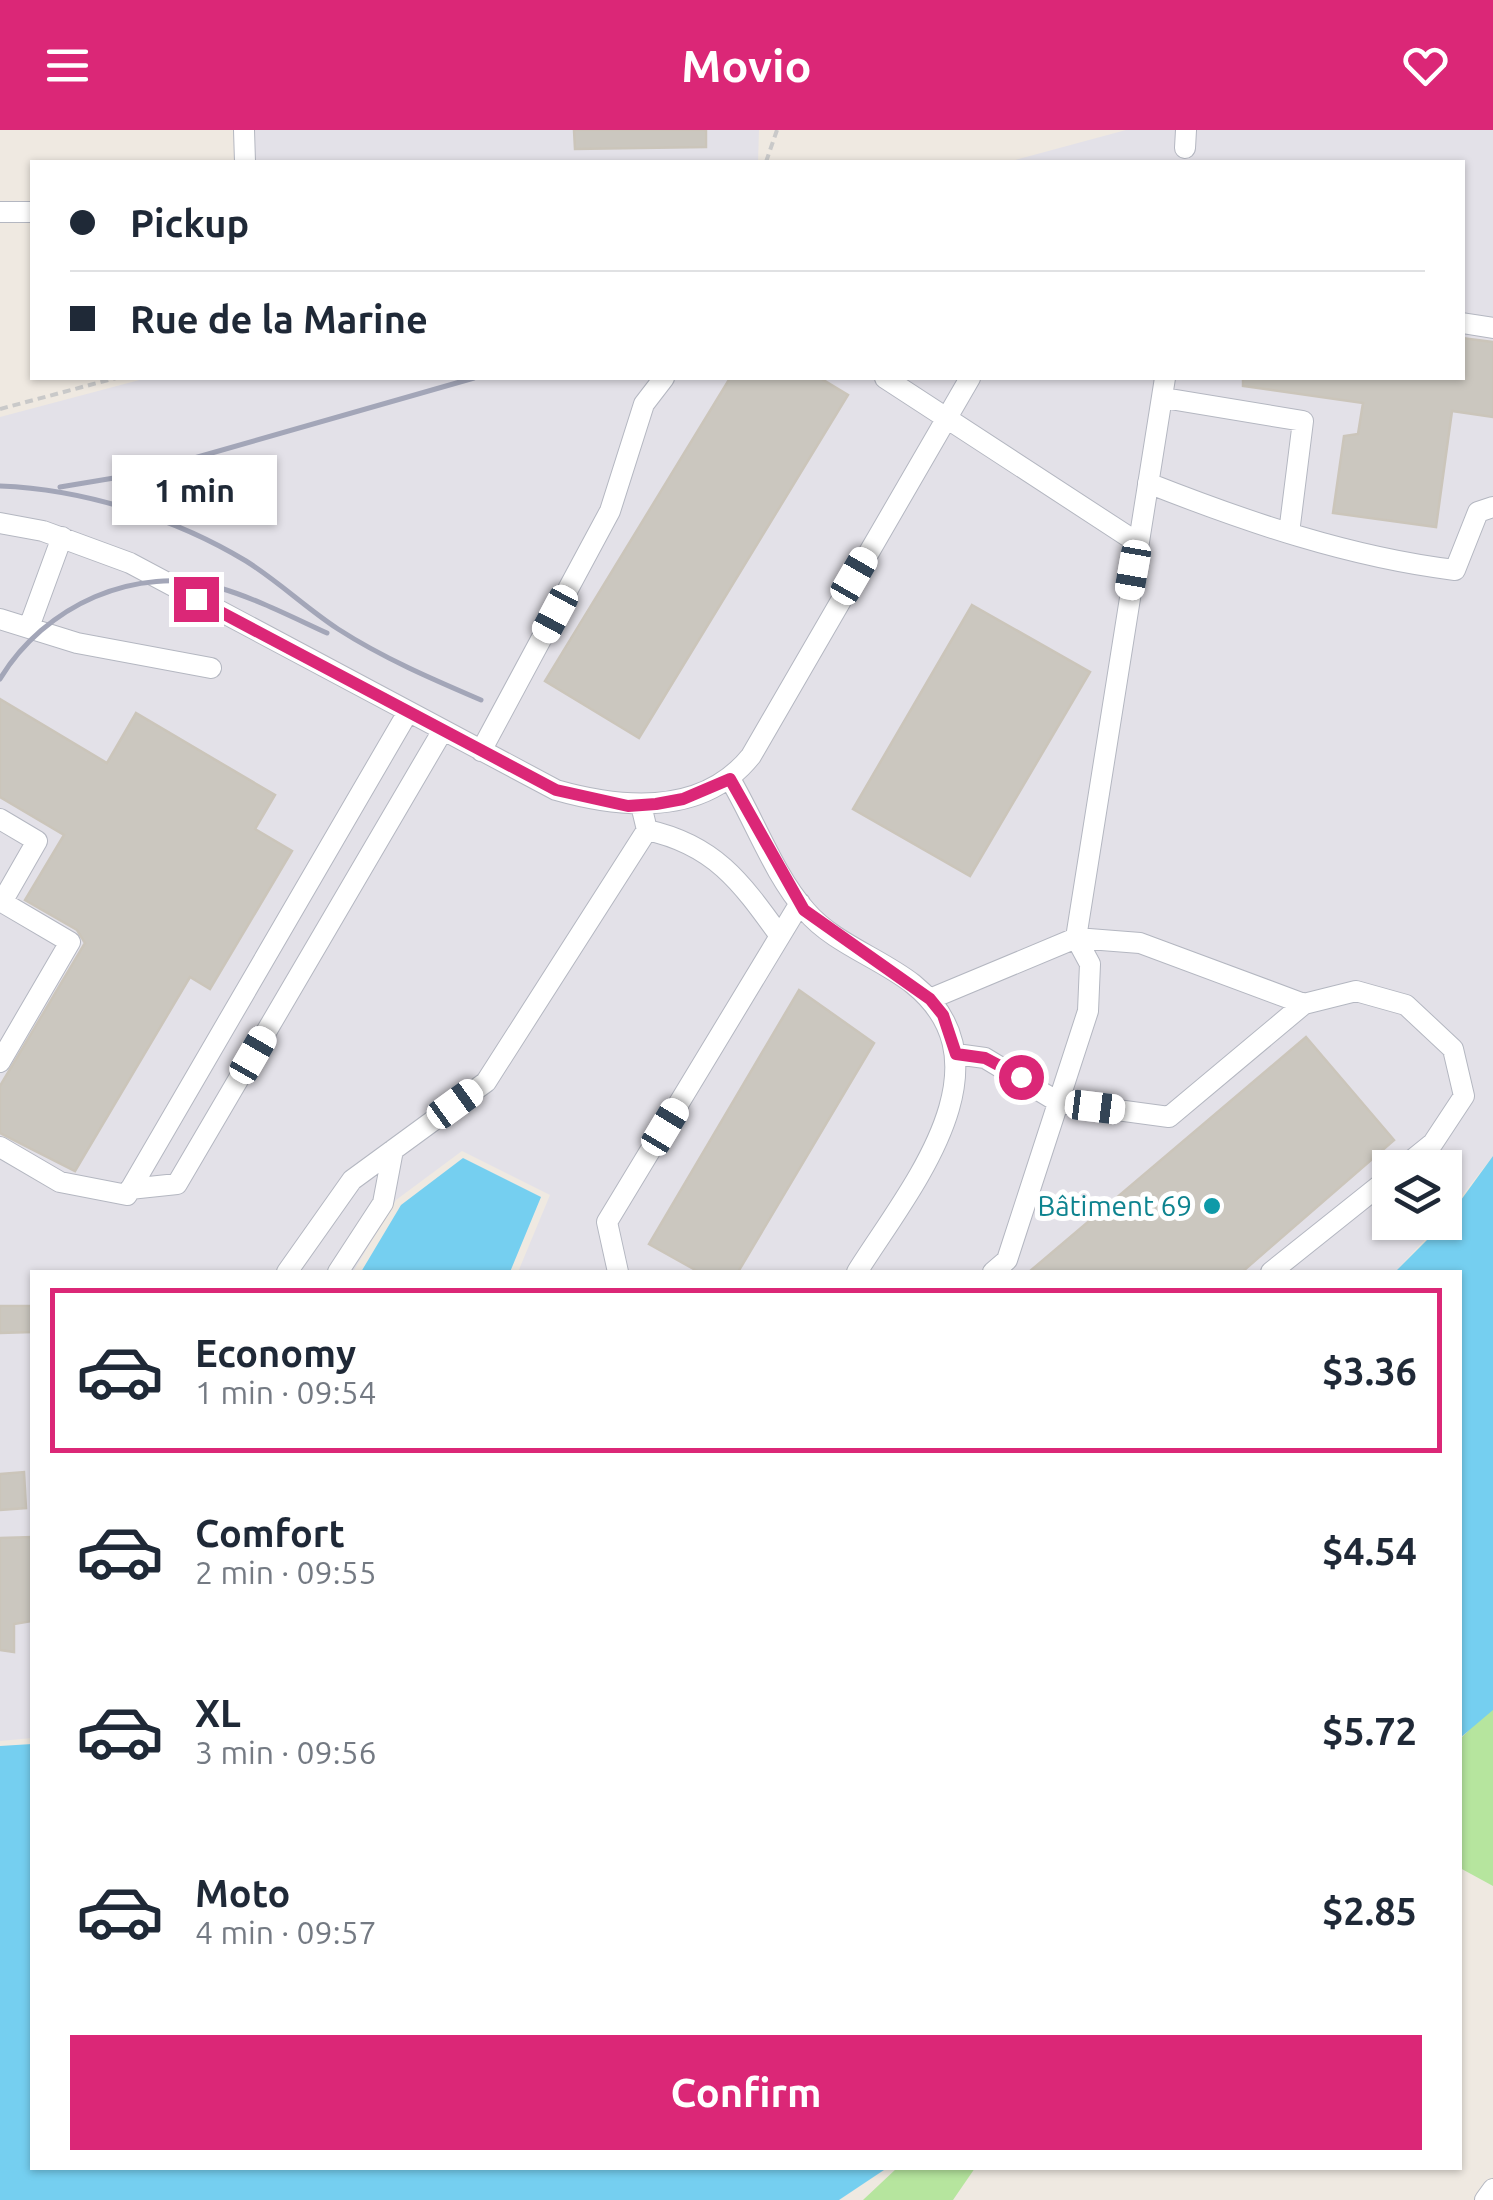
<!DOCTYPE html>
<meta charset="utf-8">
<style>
:root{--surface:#fff;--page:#f6f6f7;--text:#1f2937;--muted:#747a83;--line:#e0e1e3;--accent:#db2777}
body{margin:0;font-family:Ubuntu,sans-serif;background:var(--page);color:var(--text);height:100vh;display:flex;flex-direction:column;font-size:38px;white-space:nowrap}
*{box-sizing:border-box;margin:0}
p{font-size:32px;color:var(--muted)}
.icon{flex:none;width:55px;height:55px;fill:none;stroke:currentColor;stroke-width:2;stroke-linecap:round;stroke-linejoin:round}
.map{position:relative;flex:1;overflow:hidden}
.details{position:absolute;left:30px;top:1140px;width:1432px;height:900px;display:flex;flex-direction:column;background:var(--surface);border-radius:0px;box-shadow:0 2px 8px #0004}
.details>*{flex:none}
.banner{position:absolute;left:30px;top:30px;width:1435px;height:220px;border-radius:0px;box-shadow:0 2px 8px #0004;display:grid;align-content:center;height:220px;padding:0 40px;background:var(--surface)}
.controls{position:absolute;left:1372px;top:1020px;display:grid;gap:20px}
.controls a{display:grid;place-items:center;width:90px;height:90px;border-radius:0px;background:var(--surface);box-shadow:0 2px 8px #0004;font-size:50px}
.end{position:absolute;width:45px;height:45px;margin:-22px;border:12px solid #db2777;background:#fff;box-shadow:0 0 0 5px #fff}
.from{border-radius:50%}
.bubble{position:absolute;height:70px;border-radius:0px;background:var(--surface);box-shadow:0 2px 8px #0004;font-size:32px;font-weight:700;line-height:70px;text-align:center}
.car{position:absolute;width:30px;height:60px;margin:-30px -15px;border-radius:12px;box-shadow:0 0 8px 2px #0007;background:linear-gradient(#fff 24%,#345 0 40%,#fff 0 76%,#345 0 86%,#fff 0)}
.banner b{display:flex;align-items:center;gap:35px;height:95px;font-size:38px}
.banner b+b{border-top:2px solid var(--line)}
.banner i{width:25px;height:25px;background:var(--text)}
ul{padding:18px 0 0;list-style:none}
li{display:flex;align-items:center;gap:30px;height:165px;margin:0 20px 15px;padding:0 20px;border:5px solid transparent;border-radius:0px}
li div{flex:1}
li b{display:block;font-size:38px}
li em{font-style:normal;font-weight:700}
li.on{border-color:var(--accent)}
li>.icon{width:90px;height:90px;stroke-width:1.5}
.cta{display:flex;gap:20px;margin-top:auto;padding:20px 40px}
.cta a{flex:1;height:115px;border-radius:0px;background:var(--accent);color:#fff;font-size:40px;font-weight:700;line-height:115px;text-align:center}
header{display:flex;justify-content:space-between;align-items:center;height:130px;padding:0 40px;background:var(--accent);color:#fff;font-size:45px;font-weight:700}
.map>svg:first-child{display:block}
.industrial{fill:#e3e1e8}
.green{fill:#b6e59e}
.water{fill:#75cff0}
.building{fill:#cbc7bf;stroke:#cbc5ba;stroke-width:2.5}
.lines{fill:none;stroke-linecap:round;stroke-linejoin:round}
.minor-casing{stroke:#b4b7c1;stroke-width:22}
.path{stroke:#c9c9c9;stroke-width:4;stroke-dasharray:8 5;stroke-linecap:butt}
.minor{stroke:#fff;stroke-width:20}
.rail{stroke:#a3a6b8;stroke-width:5}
.route{stroke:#db2777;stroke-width:12}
.culture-dot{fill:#0f9aa8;stroke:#fff;stroke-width:4}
.labels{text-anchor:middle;stroke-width:10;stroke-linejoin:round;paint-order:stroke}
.culture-label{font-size:28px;fill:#0d838f;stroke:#fff;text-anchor:end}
</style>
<header><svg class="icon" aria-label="menu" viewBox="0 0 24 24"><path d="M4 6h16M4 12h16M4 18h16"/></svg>Movio<svg class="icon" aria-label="heart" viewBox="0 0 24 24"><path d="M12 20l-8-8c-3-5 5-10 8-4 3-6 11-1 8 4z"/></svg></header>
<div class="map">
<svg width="1493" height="2070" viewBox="0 0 1493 2070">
<rect width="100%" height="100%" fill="#efe9e1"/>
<path class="industrial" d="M248,0H759L758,32H250Z
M1126,0H1493V1026L1445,1087V1038H1390V1092L1440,1093L1395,1142H518L550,1065L462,1021L396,1070L353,1142H32V1608L0,1611V287L147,248H1462V32H1008Z"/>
<path class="green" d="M1493,1576V1756L1460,1738V1609Z
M897,2038H975L953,2070H863Z"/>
<path class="water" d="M1493,1026V1580L1460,1608V1142H1395L1445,1092Z
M463,1028L541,1067L510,1142H361L401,1075Z
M32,1614V2038H887L839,2070H0V1616Z"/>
<path class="building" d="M574,0H706V17L575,19Z
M1462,208L1493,212V287L1452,281L1436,397L1333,383L1344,306L1358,304L1363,273L1243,256V248H1462Z
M730,248H820L848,265L639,608L545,551Z
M972,475L1090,542L970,746L853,679Z
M0,569L107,633L136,583L275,665L255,699L292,721L210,859L190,847L75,1041L0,1003V956L85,813L77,800L25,770L64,705L0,667Z
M799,860L874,913L738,1142H699L649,1114Z
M1306,907L1394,1010L1242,1142H1029Z
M0,1176H32V1202L0,1203Z
M24,1342L26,1378L0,1380V1344Z
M32,1407V1491L14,1494V1522L0,1520V1408Z"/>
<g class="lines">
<g class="minor-casing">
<path id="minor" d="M244,0L245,32
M1185,18L1186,0
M0,82H32
M1462,193L1493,198
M885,248L1138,413
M1164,268L1303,291L1289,403
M1148,353C1247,392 1349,427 1455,440L1478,382L1493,377
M0,393L43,401L130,433L556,660C623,679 703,686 751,626L970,248
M0,489L77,513L211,538
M29,497L62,407
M481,621L610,381L644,274L664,248
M730,649C755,691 774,745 806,781C833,813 880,828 913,854C1015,936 907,1062 857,1142
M0,689L37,711L2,772L70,812L0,932
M647,700C715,715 741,752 780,806
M1076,808L1140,813L1304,874L1356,861L1406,875L1453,919L1464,966L1433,1013L1402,1038
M930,869L1076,808L1165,248
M956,924L985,928L1058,972L1169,987L1304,874
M0,1017L60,1052L127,1065L408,582
M130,1059L177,1054L443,600
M287,1142L352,1050L486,952L647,700L641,675
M338,1142L383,1073L393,1020
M618,1142L607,1092L800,773
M993,1142L1007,1130L1088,881L1090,834L1076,808
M1271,1142L1390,1047
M1485,2070L1493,2059"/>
</g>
<path class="path" d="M766,32L777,0
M0,279L116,248"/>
<use href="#minor" class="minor"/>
<path class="rail" d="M0,356C83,359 175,388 246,431C278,451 306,478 338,499C383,528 432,549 481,570
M60,357L138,344L474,248
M0,549C44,476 136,433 220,458C257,469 292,487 327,503"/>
</g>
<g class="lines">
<path class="route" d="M196,469L556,660L628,676L656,674L683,669L730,649L804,780L930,869L943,885L956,924L985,928L1021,947"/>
</g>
<circle class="culture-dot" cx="1212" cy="1076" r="10"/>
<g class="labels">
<g class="culture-label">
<text x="1192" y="1086">Bâtiment 69</text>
</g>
</g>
</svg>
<div class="controls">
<a><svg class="icon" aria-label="layers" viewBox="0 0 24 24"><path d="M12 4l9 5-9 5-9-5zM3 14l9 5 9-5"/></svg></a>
</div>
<i class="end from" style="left:1021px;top:947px"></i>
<i class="end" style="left:196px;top:469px"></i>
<div class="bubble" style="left:112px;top:325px;width:165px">1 min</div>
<i class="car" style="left:1133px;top:440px;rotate:190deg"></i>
<i class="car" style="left:854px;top:446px;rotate:30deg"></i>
<i class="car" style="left:555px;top:484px;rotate:208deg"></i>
<i class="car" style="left:253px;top:925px;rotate:30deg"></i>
<i class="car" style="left:455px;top:974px;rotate:54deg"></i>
<i class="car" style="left:1095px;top:977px;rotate:97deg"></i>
<i class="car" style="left:665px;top:997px;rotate:31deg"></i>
<div class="banner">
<b><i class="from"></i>Pickup</b>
<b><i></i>Rue de la Marine</b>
</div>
<section class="details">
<ul>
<li class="on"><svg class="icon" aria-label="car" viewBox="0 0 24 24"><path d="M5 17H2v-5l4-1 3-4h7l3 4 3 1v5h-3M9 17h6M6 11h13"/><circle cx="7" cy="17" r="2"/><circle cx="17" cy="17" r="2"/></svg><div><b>Economy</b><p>1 min · 09:54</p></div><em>$3.36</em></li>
<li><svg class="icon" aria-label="car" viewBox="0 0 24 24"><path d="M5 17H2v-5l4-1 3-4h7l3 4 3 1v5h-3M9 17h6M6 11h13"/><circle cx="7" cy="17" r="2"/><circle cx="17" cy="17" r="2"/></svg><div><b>Comfort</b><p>2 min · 09:55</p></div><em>$4.54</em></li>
<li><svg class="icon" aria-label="car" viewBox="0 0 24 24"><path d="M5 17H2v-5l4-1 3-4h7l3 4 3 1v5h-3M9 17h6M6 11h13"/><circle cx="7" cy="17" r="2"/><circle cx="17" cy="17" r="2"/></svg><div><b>XL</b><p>3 min · 09:56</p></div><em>$5.72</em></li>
<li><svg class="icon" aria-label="car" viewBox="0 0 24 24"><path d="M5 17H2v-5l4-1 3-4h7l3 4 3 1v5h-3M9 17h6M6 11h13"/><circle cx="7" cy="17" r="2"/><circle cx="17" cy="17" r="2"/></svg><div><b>Moto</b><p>4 min · 09:57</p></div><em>$2.85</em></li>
</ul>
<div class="cta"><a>Confirm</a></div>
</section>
</div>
